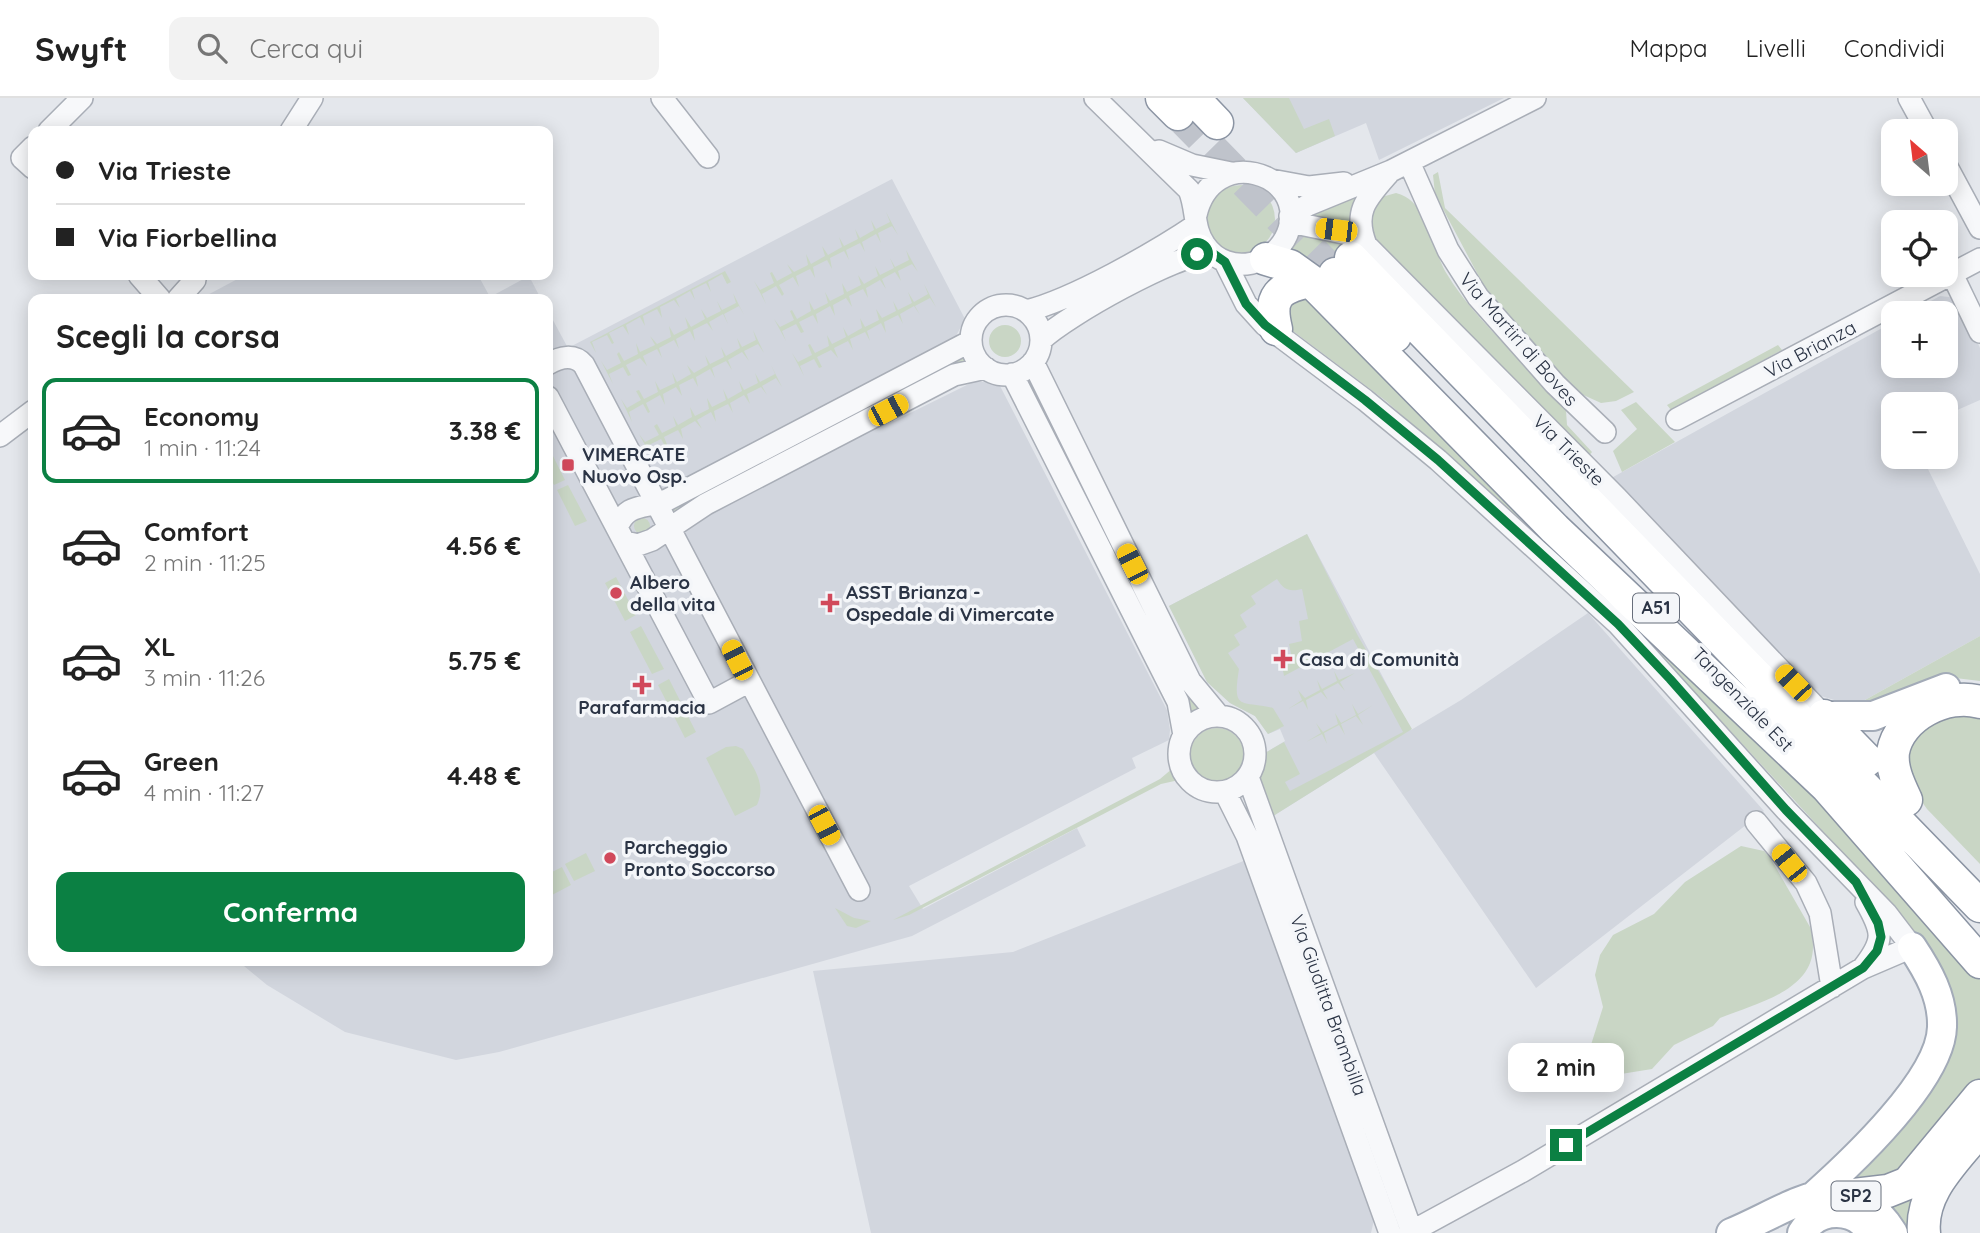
<!DOCTYPE html>
<html lang="it">
<meta charset="utf-8">
<style>
:root{--surface:#fff;--page:#f2f2f2;--text:#222;--muted:#767676;--line:#e0e0e0;--accent:#0b8043}
body{margin:0;font-family:Quicksand,sans-serif;background:var(--page);color:var(--text);height:100vh;display:flex;flex-direction:column;font-size:26px;white-space:nowrap}
*{box-sizing:border-box;margin:0}
p{font-size:23px;color:var(--muted)}
.icon{flex:none;width:38px;height:38px;fill:none;stroke:currentColor;stroke-width:2;stroke-linecap:round;stroke-linejoin:round}
.map{position:relative;flex:1;overflow:hidden}
.panel{position:absolute;left:28px;top:196px;width:525px;height:672px;display:flex;flex-direction:column;background:var(--surface);border-radius:14px;box-shadow:0 4px 18px #0003}
.panel>*{flex:none}
.top-card{position:absolute;left:28px;top:28px;width:525px;height:154px;border-radius:14px;box-shadow:0 4px 18px #0003;display:grid;align-content:center;height:154px;padding:0 28px;background:var(--surface)}
.needle{width:46px;rotate:332deg}
.tools{position:absolute;left:1881px;top:21px;display:grid;gap:14px}
.tools a{display:grid;place-items:center;width:77px;height:77px;border-radius:14px;background:var(--surface);box-shadow:0 4px 18px #0003;font-size:35px}
.end{position:absolute;width:32px;height:32px;margin:-16px;border:9px solid #0b8043;background:#fff;box-shadow:0 0 0 4px #fff}
.from{border-radius:50%}
.bubble{position:absolute;height:49px;border-radius:14px;background:var(--surface);box-shadow:0 4px 18px #0003;font-size:23px;font-weight:700;line-height:49px;text-align:center}
.car{position:absolute;width:21px;height:42px;margin:-21px -10px;border-radius:9px;box-shadow:0 0 5px 2px #0007;background:linear-gradient(#f5c518 24%,#345 0 40%,#f5c518 0 76%,#345 0 86%,#f5c518 0)}
.top-card b{display:flex;align-items:center;gap:24px;height:66px;font-size:26px}
.top-card b+b{border-top:2px solid var(--line)}
.top-card i{width:18px;height:18px;background:var(--text)}
ul{padding:0;list-style:none}
li{display:flex;align-items:center;gap:21px;height:105px;margin:0 14px 10px;padding:0 14px;border:4px solid transparent;border-radius:14px}
li div{flex:1}
li b{display:block;font-size:26px}
li em{font-style:normal;font-weight:700}
li.on{border-color:var(--accent)}
li>.icon{width:63px;height:63px;stroke-width:1.5}
h2{padding:0 28px;font-size:32px;line-height:84px}
.button{display:flex;gap:14px;margin-top:auto;padding:14px 28px}
.button a{flex:1;height:80px;border-radius:14px;background:var(--accent);color:#fff;font-size:28px;font-weight:700;line-height:80px;text-align:center}
header{display:flex;align-items:center;gap:42px;box-sizing:border-box;height:98px;padding:0 35px;background:var(--surface);border-bottom:2px solid var(--line)}
header strong{font-size:33px}
nav{display:flex;gap:38px;margin-inline-start:auto;font-size:24px}
.search{width:490px;height:63px;background:var(--page);display:flex;align-items:center;gap:18px;box-sizing:border-box;padding:0 24px;border-radius:14px;color:var(--muted);font-size:26px}
.map>svg:first-child{display:block}
.built{fill:#d2d6de}
.green{fill:#c9d6c5}
.lines{fill:none;stroke-linecap:round;stroke-linejoin:round}
.highway-tunnel{stroke:#bfc3cb;stroke-width:32;stroke-dasharray:32 16;stroke-linecap:butt}
.minor-casing{stroke:#a9aeb7;stroke-width:24}
.major-casing{stroke:#a3abb8;stroke-width:32}
.highway-casing{stroke:#8b94a3;stroke-width:35}
.minor{stroke:#f7f8fa;stroke-width:21}
.major{stroke:#fff;stroke-width:28}
.highway{stroke:#fff;stroke-width:32}
.route{stroke:#0b8043;stroke-width:9}
.poi-dot{fill:#d1495b;stroke:#f4f6f9;stroke-width:2.5}
.labels{text-anchor:middle;stroke-width:7;stroke-linejoin:round;paint-order:stroke}
.shield{fill:#f4f6f9;stroke:#676e7b;stroke-width:2}
.shield-label{font-size:18px;font-weight:bold;fill:#2b3445}
.street-label{font-size:19px;fill:#2b3445;stroke:#f4f6f9}
.poi-label{font-size:19px;font-weight:bold;fill:#2b3445;stroke:#f4f6f9;text-anchor:start}
</style>
<header>
<strong>Swyft</strong>
<div class="search"><svg class="icon" aria-label="search" viewBox="0 0 24 24"><circle cx="10" cy="10" r="6"/><path d="M15 15l6 6"/></svg>Cerca qui</div>
<nav><a>Mappa</a><a>Livelli</a><a>Condividi</a></nav>
</header>
<div class="map">
<svg width="1980" height="1135" viewBox="0 0 1980 1135">
<rect width="100%" height="100%" fill="#e4e7ec"/>
<path class="built" d="M1243,0H1504L1379,62L1366,25L1296,55Z
M892,81L965,221L956,238L699,375L885,305L894,323L975,283L999,286L1167,612L1170,632L1169,642L1132,660L1136,670L909,788L923,811L1077,730L1086,748L912,838L499,954L456,962L345,934L267,887L238,863H548V213L568,250Z
M245,177H478L490,199L529,178L541,201H200Z
M1940,198L1957,200L1980,250V302L1946,317V306H1894V359H1922L1980,476V538L1854,608L1821,598L1606,383L1893,224L1894,268H1946V215H1909Z
M1307,436L1411,632L1461,602L1588,515L1764,713L1536,890L1374,655L1270,720L1259,678L1265,655L1285,643L1280,631L1268,636L1255,618L1230,605L1207,584L1169,508Z
M1246,762L1374,1122L1371,1135H871L813,873L1013,854Z"/>
<path class="green" d="M1243,0H1289L1304,31L1329,21L1335,38L1296,55Z
M1438,74L1445,110L1634,294L1616,303L1601,305L1579,295L1493,205L1435,96L1433,77Z
M1207 121a34 34 0 1 1 68 0a34 34 0 1 1-68 0Z
M1396,95C1428,103 1431,147 1445,173C1474,222 1521,260 1560,300L1566,313L1567,327L1592,354L1588,359L1370,135L1367,115L1378,100Z
M1359,98L1354,128L1305,117L1353,101Z
M886,114L898,137L892,128L878,135L881,145L876,136L862,144L865,154L860,145L846,152L849,162L844,153L830,160L832,171L827,162L813,169L815,180L810,171L796,178L799,189L793,179L779,187L784,196L782,198L776,188L762,196L766,206L754,183L760,192L774,185L770,175L772,174L777,183L792,175L787,166L794,174L808,167L806,156L811,166L825,158L822,148L828,157L842,149L839,139L844,148L858,141L855,131L860,140L874,132L871,122L876,131L890,124Z
M1297,132L1350,144L1323,179L1286,156Z
M906,152L918,174L912,166L898,173L901,183L895,174L882,181L886,191L880,182L866,190L868,200L863,191L849,198L852,209L846,200L833,207L835,218L830,208L816,216L818,226L813,217L799,224L804,234L801,235L796,226L782,233L786,243L774,221L780,229L794,222L790,213L792,212L797,221L811,213L809,203L814,212L828,205L825,194L830,203L844,196L842,185L847,194L861,187L858,177L864,186L878,178L875,168L880,177L894,170L890,160L895,169L909,162Z
M725,173L731,184L727,186L722,176L708,184L711,194L706,185L692,192L695,202L690,193L676,201L680,210L674,202L660,209L662,220L657,211L643,218L645,228L640,219L626,227L629,237L623,228L609,235L614,245L612,246L607,237L592,244L596,255L590,244Z
M924,186L936,209L930,200L915,208L920,217L914,208L900,216L903,226L898,217L884,224L886,235L881,225L867,233L870,243L865,234L850,241L853,252L848,243L834,250L838,260L831,252L817,259L822,269L819,270L814,261L800,268L804,278L792,255L798,264L812,257L808,247L810,246L815,255L829,248L827,237L832,246L846,239L843,229L848,238L862,230L860,220L865,229L879,222L876,211L882,220L896,213L893,203L898,212L912,205L908,194L914,204L928,196Z
M1298,190L1695,578L1861,747L1980,882V985L1901,1079L1840,1085L1935,975L1922,845L1902,819L1616,509L1386,303L1289,230L1280,203Z
M733,195L744,217L739,208L724,216L728,226L723,216L709,224L713,233L707,225L693,232L695,243L690,233L676,241L679,251L674,242L659,250L662,260L657,251L643,258L647,268L640,260L626,267L631,277L628,278L623,269L609,276L613,286L601,263L607,272L621,265L617,256L619,254L624,263L638,256L636,245L640,254L655,247L650,238L657,246L671,239L669,228L674,237L688,230L685,219L691,229L705,221L701,211L707,220L721,213L717,203L722,212L736,205Z
M989 243a16 16 0 1 1 32 0a16 16 0 1 1-32 0Z
M753,232L764,255L758,246L744,253L749,263L742,254L728,262L732,272L726,263L712,270L715,280L710,271L696,279L698,289L693,280L679,287L682,298L676,289L663,296L665,307L660,297L646,305L650,314L648,315L643,306L629,314L632,324L621,301L627,310L641,302L636,293L639,292L644,301L658,294L655,283L660,292L675,285L672,274L677,284L691,276L687,267L694,275L708,267L705,257L710,266L724,259L721,249L726,258L740,250L737,240L742,249L756,242Z
M1778,247L1782,252L1671,312L1667,307Z
M964,255L969,263L672,416L669,410Z
M771,267L782,289L776,280L762,288L767,297L761,289L747,296L750,306L744,297L730,305L733,315L728,306L714,313L716,324L711,314L697,322L702,331L695,323L681,331L683,341L678,332L664,339L668,349L666,350L661,341L647,348L651,358L639,336L645,344L659,337L654,328L657,326L662,335L676,328L673,318L678,327L692,319L690,309L695,318L709,311L707,300L712,309L726,302L723,291L728,301L742,293L739,283L744,292L758,285L755,275L760,284L775,276Z
M1031,277L1034,290L1192,600L1202,611L1190,616L1022,282Z
M1636,304L1675,344L1622,374L1613,353L1637,331L1621,312Z
M553,358L565,382L554,387L548,375V361Z
M568,387L587,423L575,428L557,392Z
M634 428a8 8 0 1 1 16 0a8 8 0 1 1-16 0Z
M1307,436L1358,538L1412,631L1270,720L1259,678L1265,655L1284,644L1300,676L1285,684L1290,693L1403,634L1353,541L1284,578L1281,563L1292,561L1289,546L1302,543L1299,523L1308,521L1302,491C1289,494 1284,492 1277,481L1251,498L1256,506L1240,517L1247,529L1234,537L1240,547L1228,555L1239,571C1232,614 1241,602 1273,610L1284,628L1268,636L1255,618L1230,605L1207,584L1169,508Z
M616,479L636,517L625,523L605,485Z
M641,528L664,571L652,576L630,534Z
M1980,538V583L1947,579L1847,612Z
M1334,573L1339,582L1355,575L1340,584L1345,593L1338,585L1323,593L1328,602L1321,594L1306,602L1308,612L1303,603L1288,611L1302,602L1298,592L1305,600L1320,592L1317,582L1322,591L1337,583Z
M669,581L696,634L685,640L658,587Z
M1352,606L1358,616L1373,607L1358,617L1363,627L1356,618L1341,626L1345,637L1339,627L1324,635L1327,646L1322,636L1306,644L1321,635L1316,625L1323,634L1338,626L1335,615L1341,625L1356,617Z
M1980,610V766L1927,711L1910,687L1904,649L1930,617Z
M1190 657a27 27 0 1 1 54 0a27 27 0 1 1-54 0Z
M736,648L743,651C753,670 767,685 757,707L735,718L706,660L726,649Z
M1173,670L1179,682L1161,686L909,817L893,822L1160,681Z
M1741,748L1764,753L1771,761L1810,829C1828,890 1762,903 1720,920L1713,928L1674,947L1652,971L1621,976L1600,969L1590,950L1603,909L1595,877L1600,857L1613,837L1654,816L1685,784Z
M586,755L595,773L574,783L565,766Z
M562,769L571,787L552,797L548,789V776Z
M835,810L854,820L871,823L856,830L847,828Z
M1919,1085L1913,1135H1904L1876,1100Z"/>
<g class="lines">
<path class="highway-tunnel" d="M1178,16L1335,176"/>
<g class="minor-casing">
<path id="minor" d="M662,0L708,59
M1095,0L1189,92C1197,110 1193,131 1205,147C1228,180 1278,168 1289,131C1306,73 1212,46 1196,117
M1909,0L1927,33
M49,33L82,0
M291,33L312,0
M33,49L22,60L33,70
M1159,53L1192,67L1231,75
M1409,64L1448,152L1478,199L1555,286L1605,334
M1946,67L1980,130
M1271,82L1309,89L1344,85
M1290,118L1308,107L1391,73L1535,0
M1290,124L1348,136L1366,147L1617,400L1824,618
M1366,147C1353,114 1366,101 1388,76
M1225,164L1246,206L1265,227L1365,302L1438,362L1618,526L1786,712L1886,815L1912,849L1863,870L1523,1073L1409,1135
M1952,176L1980,234
M139,177L160,201
M178,201L195,182
M971 242a35 35 0 1 1 70 0a35 35 0 1 1-70 0Z
M1026,213C1072,202 1156,154 1196,127
M1041,242C1069,216 1174,158 1211,154
M1033,264L1190,583L1219,618
M548,266C560,259 574,255 584,267L859,792
M1012,276L1178,604L1184,637
M548,299L709,605L748,584
M1677,321L1980,161
M0,338L33,313
M617,430C626,404 646,411 667,402L971,243
M625,444L638,447L652,442L706,406L954,277L986,270
M1179 656a38 38 0 1 1 76 0a38 38 0 1 1-76 0Z
M1248,679L1412,1134
M1225,694L1247,738L1390,1135
M1756,724L1806,785L1820,815L1832,889
M1863,870C1885,842 1883,834 1866,804"/>
</g>
<g class="major-casing">
<path id="major" d="M1824,618H1873L1946,590
M1814,1098C1852,1064 1941,981 1942,929C1943,899 1928,873 1912,849
M1731,1135C1792,1110 1846,1061 1893,1135
M1802,1135C1818,1108 1856,1109 1871,1135"/>
</g>
<g class="highway-casing">
<path id="highway" d="M1162,0L1178,16
M1193,0L1217,25
M1351,160L1980,808
M1266,161L1290,168L1311,183L1555,431L1827,689L1980,864
M1335,176L1395,238
M1276,231C1268,198 1279,189 1311,183
M1824,618L1867,662
M1906,702C1899,687 1891,671 1893,654C1899,618 1947,594 1980,604
M1854,1097L1888,1093L1908,1085L1980,998
M1924,1135C1920,1095 1952,1066 1975,1037"/>
</g>
<use href="#minor" class="minor"/>
<use href="#major" class="major"/>
<use href="#highway" class="highway"/>
</g>
<g class="lines">
<path class="route" d="M1197,156L1211,154L1225,164L1246,206L1265,227L1365,302L1438,362L1618,526L1670,581L1786,712L1856,784L1878,825L1881,839L1877,853L1863,870L1566,1047"/>
</g>
<g class="poi-dot">
<rect x="561" y="360" width="14" height="14" rx="3.5"/>
<circle cx="616" cy="495" r="7"/>
<path d="M826.5 494.5h7v7h7v7h-7v7h-7v-7h-7v-7h7z"/>
<path d="M1279.5 550.5h7v7h7v7h-7v7h-7v-7h-7v-7h7z"/>
<path d="M638.5 576.5h7v7h7v7h-7v7h-7v-7h-7v-7h7z"/>
<circle cx="610" cy="760" r="7"/>
</g>
<g class="labels">
<g class="shield">
<rect x="1633" y="495.5" width="46" height="29" rx="5"/>
<rect x="1831.5" y="1083.5" width="49" height="29" rx="5"/>
</g>
<g class="shield-label">
<text x="1656" y="516">A51</text>
<text x="1856" y="1104">SP2</text>
</g>
<g class="street-label">
<text transform="translate(1519 241) rotate(49)" y="7">Via Martiri di Boves</text>
<text transform="translate(1810 251) rotate(-28)" y="7">Via Brianza</text>
<text transform="translate(1569 352) rotate(45)" y="7">Via Trieste</text>
<text transform="translate(1743 601) rotate(46)" y="7">Tangenziale Est</text>
<text transform="translate(1329 907) rotate(70)" y="7">Via Giuditta Brambilla</text>
</g>
<g class="poi-label">
<text x="582" y="363">VIMERCATE<tspan x="582" dy="22">Nuovo Osp.</tspan></text>
<text x="630" y="491">Albero<tspan x="630" dy="22">della vita</tspan></text>
<text x="846" y="501">ASST Brianza -<tspan x="846" dy="22">Ospedale di Vimercate</tspan></text>
<text x="1299" y="568">Casa di Comunità</text>
<text x="642" y="616" text-anchor="middle">Parafarmacia</text>
<text x="624" y="756">Parcheggio<tspan x="624" dy="22">Pronto Soccorso</tspan></text>
</g>
</g>
</svg>
<div class="tools">
<a><svg class="needle" viewBox="-14 -14 28 28"><path d="M0-13l5 13h-10z" fill="#e53935"/><path d="M0 13l5-13h-10z" fill="#767676"/></svg></a>
<a><svg class="icon" aria-label="locate" viewBox="0 0 24 24"><circle cx="12" cy="12" r="6"/><path d="M12 2v4M12 18v4M2 12h4M18 12h4"/></svg></a>
<a>+</a>
<a>−</a>
</div>
<i class="end from" style="left:1197px;top:156px"></i>
<i class="end" style="left:1566px;top:1047px"></i>
<div class="bubble" style="left:1508px;top:945px;width:116px">2 min</div>
<i class="car" style="left:1336px;top:132px;rotate:277deg"></i>
<i class="car" style="left:888px;top:312px;rotate:62deg"></i>
<i class="car" style="left:1132px;top:466px;rotate:333deg"></i>
<i class="car" style="left:737px;top:562px;rotate:333deg"></i>
<i class="car" style="left:1793px;top:585px;rotate:316deg"></i>
<i class="car" style="left:824px;top:727px;rotate:152deg"></i>
<i class="car" style="left:1789px;top:765px;rotate:321deg"></i>
<div class="top-card">
<b><i class="from"></i>Via Trieste</b>
<b><i></i>Via Fiorbellina</b>
</div>
<section class="panel">
<h2>Scegli la corsa</h2>
<ul>
<li class="on"><svg class="icon" aria-label="car" viewBox="0 0 24 24"><path d="M5 17H2v-5l4-1 3-4h7l3 4 3 1v5h-3M9 17h6M6 11h13"/><circle cx="7" cy="17" r="2"/><circle cx="17" cy="17" r="2"/></svg><div><b>Economy</b><p>1 min · 11:24</p></div><em>3.38 €</em></li>
<li><svg class="icon" aria-label="car" viewBox="0 0 24 24"><path d="M5 17H2v-5l4-1 3-4h7l3 4 3 1v5h-3M9 17h6M6 11h13"/><circle cx="7" cy="17" r="2"/><circle cx="17" cy="17" r="2"/></svg><div><b>Comfort</b><p>2 min · 11:25</p></div><em>4.56 €</em></li>
<li><svg class="icon" aria-label="car" viewBox="0 0 24 24"><path d="M5 17H2v-5l4-1 3-4h7l3 4 3 1v5h-3M9 17h6M6 11h13"/><circle cx="7" cy="17" r="2"/><circle cx="17" cy="17" r="2"/></svg><div><b>XL</b><p>3 min · 11:26</p></div><em>5.75 €</em></li>
<li><svg class="icon" aria-label="car" viewBox="0 0 24 24"><path d="M5 17H2v-5l4-1 3-4h7l3 4 3 1v5h-3M9 17h6M6 11h13"/><circle cx="7" cy="17" r="2"/><circle cx="17" cy="17" r="2"/></svg><div><b>Green</b><p>4 min · 11:27</p></div><em>4.48 €</em></li>
</ul>
<div class="button"><a>Conferma</a></div>
</section>
</div>
